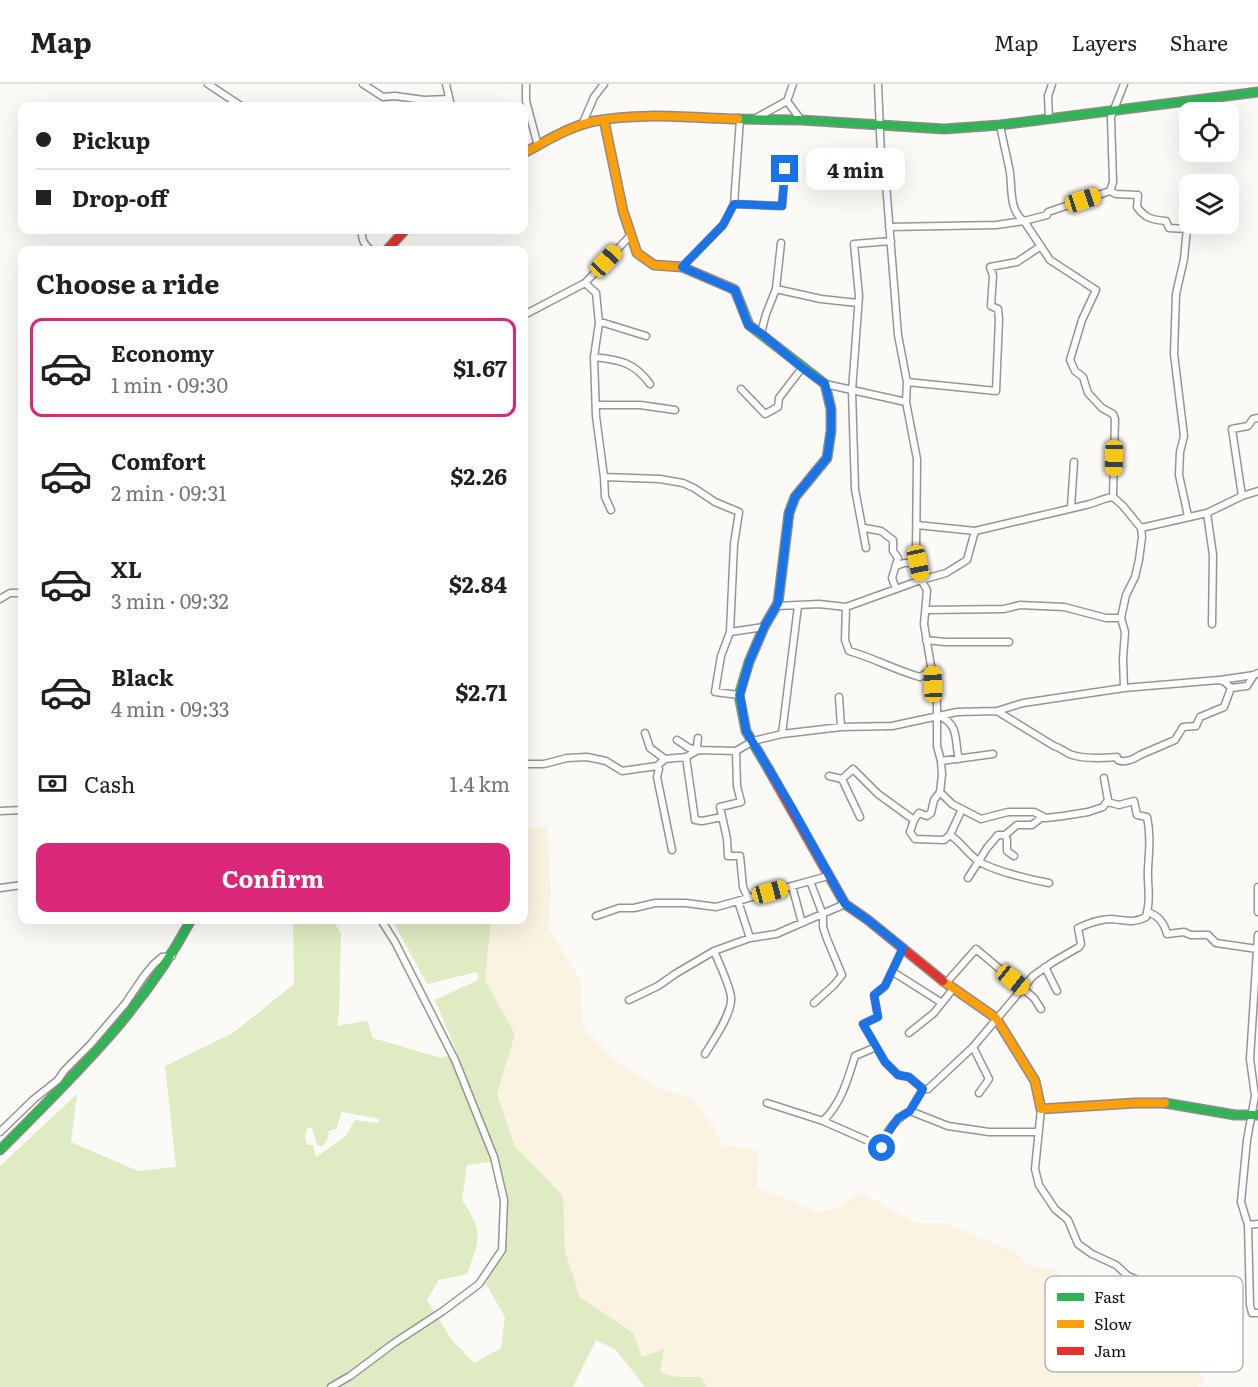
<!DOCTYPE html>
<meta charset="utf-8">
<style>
:root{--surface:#fff;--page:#f6f6f6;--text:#202124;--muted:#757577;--line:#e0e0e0;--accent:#db2777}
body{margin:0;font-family:Literata,serif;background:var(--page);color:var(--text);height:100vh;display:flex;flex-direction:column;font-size:22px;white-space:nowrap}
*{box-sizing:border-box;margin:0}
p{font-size:20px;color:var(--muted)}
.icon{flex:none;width:33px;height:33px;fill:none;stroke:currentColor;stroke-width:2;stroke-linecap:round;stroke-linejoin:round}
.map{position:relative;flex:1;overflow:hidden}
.sheet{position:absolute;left:18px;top:162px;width:510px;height:678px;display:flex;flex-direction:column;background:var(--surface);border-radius:12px;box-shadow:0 6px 24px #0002}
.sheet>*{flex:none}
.guide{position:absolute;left:18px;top:18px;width:510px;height:132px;border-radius:12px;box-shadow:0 6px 24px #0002;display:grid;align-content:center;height:132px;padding:0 18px;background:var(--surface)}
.controls{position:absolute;left:1179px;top:18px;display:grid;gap:12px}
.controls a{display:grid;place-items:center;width:60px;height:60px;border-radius:12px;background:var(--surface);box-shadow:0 6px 24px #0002;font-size:30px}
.end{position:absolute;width:27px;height:27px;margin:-14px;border:8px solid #1a73e8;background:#fff;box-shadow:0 0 0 3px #fff}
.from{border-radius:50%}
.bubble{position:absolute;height:42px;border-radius:12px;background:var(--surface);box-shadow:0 6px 24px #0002;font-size:20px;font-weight:700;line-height:42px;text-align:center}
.car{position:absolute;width:18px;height:36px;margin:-18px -9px;border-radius:8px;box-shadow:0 0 4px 2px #0007;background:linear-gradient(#f5c518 24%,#345 0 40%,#f5c518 0 76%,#345 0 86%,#f5c518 0)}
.guide b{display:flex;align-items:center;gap:21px;height:57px;font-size:22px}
.guide b+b{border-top:2px solid var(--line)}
.guide i{width:15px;height:15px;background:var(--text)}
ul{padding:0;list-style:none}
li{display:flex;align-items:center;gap:18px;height:99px;margin:0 12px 9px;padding:0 6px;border:3px solid transparent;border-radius:12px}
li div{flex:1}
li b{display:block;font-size:22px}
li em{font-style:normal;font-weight:700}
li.on{border-color:var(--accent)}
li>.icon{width:54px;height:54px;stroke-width:1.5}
h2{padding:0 18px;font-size:27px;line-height:72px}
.pay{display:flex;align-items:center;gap:15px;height:66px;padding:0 18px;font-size:22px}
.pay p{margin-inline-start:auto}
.action{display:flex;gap:12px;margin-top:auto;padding:12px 18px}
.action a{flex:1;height:69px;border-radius:12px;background:var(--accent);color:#fff;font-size:24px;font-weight:700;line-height:69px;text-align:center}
header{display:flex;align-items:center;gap:36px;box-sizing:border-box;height:84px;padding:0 30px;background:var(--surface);border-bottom:2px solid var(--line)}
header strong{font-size:28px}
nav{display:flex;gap:33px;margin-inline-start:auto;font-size:21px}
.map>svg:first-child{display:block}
.farmland{fill:#faf3e2}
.forest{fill:#deebc3;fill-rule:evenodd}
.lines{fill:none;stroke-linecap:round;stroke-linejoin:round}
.street-casing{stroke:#969594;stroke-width:9}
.fast-casing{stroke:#8d8c8b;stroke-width:11}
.slow-casing{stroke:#8d8c8b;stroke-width:11}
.jam-casing{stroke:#8d8c8b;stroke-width:11}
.street{stroke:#fffefe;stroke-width:6}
.fast{stroke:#30b455;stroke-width:8}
.slow{stroke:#ff9f0a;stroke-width:8}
.jam{stroke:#e5322d;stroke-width:8}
.route{stroke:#1a73e8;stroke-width:8}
.key{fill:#fff;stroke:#b7b7b7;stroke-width:1.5}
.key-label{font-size:16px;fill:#101010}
</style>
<header>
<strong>Map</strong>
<nav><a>Map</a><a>Layers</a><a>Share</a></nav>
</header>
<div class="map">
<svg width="1258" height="1303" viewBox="0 0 1258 1303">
<rect width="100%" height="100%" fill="#fcfaf7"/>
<path class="farmland" d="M524,744H547L551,814L548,844L580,895L583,943L619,979L661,1005L691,1013L714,1042L722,1061L758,1066L757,1104L788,1115L817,1129L840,1122L862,1109L916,1139H945L996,1160L1017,1169L1029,1182L1054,1185L1080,1217L1122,1237L1178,1241L1205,1299L1197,1303H707L701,1293H677L662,1289L660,1285L642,1274L633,1249L580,1213L565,1167L562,1112L515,1063L497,1010L515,950L485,897L491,836H524Z"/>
<path class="forest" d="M293,836H333L341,850L339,929L337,942L367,937L373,954L441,974L457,969L435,916L478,896L477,888L427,900L392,836H491L485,896L515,950L497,1010L515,1063L563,1112L565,1167L580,1213L633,1249L642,1273L664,1265L660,1285L662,1289L677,1293H701L707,1303H645L616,1266L596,1256L573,1303H0V1082L77,1010L71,1058L138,1087L176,1083L165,982L233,949L294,900ZM342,1028L379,1035L378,1039L355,1036L345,1053L316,1073L313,1061H307L305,1054L307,1044H312L317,1061L322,1062L327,1057L329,1047L336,1045ZM498,1077C505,1103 512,1135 505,1162C501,1175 492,1188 486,1200L505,1233L501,1264L474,1279L452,1256L427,1216L439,1196L467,1190C480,1155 484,1148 462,1116L467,1081Z"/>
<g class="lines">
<g class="street-casing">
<path id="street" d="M208,0L241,22
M363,0L383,13L395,12L424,16L449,15
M446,0L451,22
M526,0V17L538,62
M793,0L787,17L801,36
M878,0L882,95L886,100L898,251L907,298L906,318L917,375L916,468L921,496L927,506L924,540L937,618V662L941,677L942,691L940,708L952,720L981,735L1008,728H1034L1046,734L1063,732L1088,728L1103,723L1108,716L1104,694
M756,34L787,17
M1049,35L1048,12L1052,0
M582,41L594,13L604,0
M1000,41C1003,57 1007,73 1010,88C1012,103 1009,127 1024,137L1050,176L1096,206L1082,236L1070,276L1075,287L1083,293L1088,309L1102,324L1113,330L1115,335L1113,413
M1110,107L1116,110L1138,111L1137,123C1145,134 1152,136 1166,137L1169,144L1187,145L1184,175L1176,210L1174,270L1184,352L1180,368L1179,391L1188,432
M734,120L782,122L785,85
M889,143L996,141L1024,137L1047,131L1048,128L1110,107L1113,98L1111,33L1124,0
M362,146C361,156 364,160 371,166
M682,183L723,141L734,120L740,35
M585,199L596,209L599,239L594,273L596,332L604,393L660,395L683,399L694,404L715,418L739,428L734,460L730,548
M776,205L821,215L858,219
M524,231L585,199L630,152
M599,239H604L646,252
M761,249L766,230L776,205L781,159
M594,273C620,276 634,278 650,300
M907,298L996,307L999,235L998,225L991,222L993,192L990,183L1017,178L1041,162
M825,300L906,318
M741,305L765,330L778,323L779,314L802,284
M596,321H640L675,326
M604,393L605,413L611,426
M1242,412L1232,345L1248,342L1253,335L1258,334
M1071,423L1074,378
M1207,429L1213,471L1212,540
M917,441L975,447
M864,444L881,447L893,456V467L898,474L892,494L896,505
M866,464L855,405L852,307L859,212L854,160L891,157
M896,482L904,479H918
M0,515L10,509H22
M777,522L819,520L846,523L921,496L946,489L967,476L975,447C1012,438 1049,430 1086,421C1096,419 1103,414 1113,413L1123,422L1141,444L1207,429L1242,412L1258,407
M846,523L845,556L849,567C874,574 895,586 920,593L933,585
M926,526L1004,525L1020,521L1064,523L1106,534H1121
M926,556L945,558H1009
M1220,596L1254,591
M1124,604L1219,596L1225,598L1231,604
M739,611L715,608L721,572L730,548L764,543
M839,613L841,643
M997,627L1023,619L1124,604L1123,575L1125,548L1121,534L1126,511L1135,493L1139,476L1142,453L1141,444
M940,632C960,642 954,656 959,675
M645,649L650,664L665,675
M782,650L798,522
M677,656L689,664L698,666L697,662L698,654
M736,667L737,702L741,718L720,723L727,755L728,772H740L743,803L748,814
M686,673L695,736L702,737L722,733
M941,677L993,670
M524,680H544L567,674L587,673L606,677L622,687L657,682L665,675L686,673L698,666L736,667L753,657L782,650L841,643L892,642L957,628L997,627L1054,662C1062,664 1065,669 1072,671C1086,675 1102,674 1117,673L1118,676C1125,679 1134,675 1140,671L1175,656L1183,643L1196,642L1200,633L1224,623L1231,604L1247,602L1254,591L1258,589
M657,682L659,685L657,693L672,766
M829,692L842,695L853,685L878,710L914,736L910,748L915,755L944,756L950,751C961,758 967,769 977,776C990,786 1032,796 1049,799
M842,695L860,733
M1107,718L1119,721L1134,717L1137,731L1147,733C1151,751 1149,768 1148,785C1147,800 1151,813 1147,828
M0,727L22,726
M914,736L919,729L927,732L931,729L934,716L940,708
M950,751L962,725
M1014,772L1007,767V756L1005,751L1017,741H1032L1041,734H1046
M968,794L987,764L998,751H1005
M810,797L823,831V843L827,855L842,891L834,901L814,919
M792,802L802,839
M1258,803V828
M0,804L22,801
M738,817L750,854
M596,832L619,824H634L655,819H686L716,823L828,792
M1258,851L1250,975L1255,1012L1247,1056L1241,1118L1248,1141L1250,1221L1252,1229H1258
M903,864L885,902L874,911L878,933L863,940L885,978L898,991L909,993L923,1005L910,1027
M1045,883L1057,907
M893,888L942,919
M946,899L976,865L1034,914L1041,925
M629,916L658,902L675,890L714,867L750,854L776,850L845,820
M909,949L934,929L953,905
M973,963L989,995L979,1009
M705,970C713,957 733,928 731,913C730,902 719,879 714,867
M923,1005H928L973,963L1033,892L1053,878L1079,863L1081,860L1078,844C1089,839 1099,835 1112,835C1125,836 1133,840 1146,833L1147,828C1158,831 1164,838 1167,850L1184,848L1191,851H1208L1216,859L1257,865
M767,1019L823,1037C841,1020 848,995 855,972L876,963
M1041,1025L1035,1085L1039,1101L1055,1125L1068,1136L1078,1160L1092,1170L1116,1181L1128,1192L1150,1201L1155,1207L1157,1213L1167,1222L1171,1224H1191
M823,1037L882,1063
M0,1048L34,1015L58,996L64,987L90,961L125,920L144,892L154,880L162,873L172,872
M883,1072C880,1052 894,1036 910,1027L948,1042L989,1048H1039
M1248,1141L1258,1140
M331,1303L350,1292L394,1259L443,1227L479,1200L502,1166L504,1116L494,1073L455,976L395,858L381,836"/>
</g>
<g class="fast-casing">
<path id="fast" d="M738,35L801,36L944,45L1000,41L1258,8
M731,204L735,206L749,241L825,300L831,325V347L827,374L795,413L789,429L778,519L764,543L749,578L739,611L746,647L769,686
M1165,1019L1235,1031H1258
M0,1066C73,992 141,929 191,836"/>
</g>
<g class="slow-casing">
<path id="slow" d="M604,36L623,127L637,169L654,181L682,183L731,204
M524,69C546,57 570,42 595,37C640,28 693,34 738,35
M943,897L996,934L1035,997L1041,1025L1135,1019H1165"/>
</g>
<g class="jam-casing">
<path id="jam" d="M387,166L405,146
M769,686L845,820L868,836L943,897"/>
</g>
<use href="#street" class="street"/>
<use href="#fast" class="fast"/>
<use href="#slow" class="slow"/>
<use href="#jam" class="jam"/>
</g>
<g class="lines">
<path class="route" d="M785,85L782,122L734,120L723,141L682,183L735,206L748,241L761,249L802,284L825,300L831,325V347L827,374L795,413L789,429L778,519L764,543L749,578L740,611L746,647L791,722L845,820L868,836L903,864L885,902L874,911L878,933L863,940L885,978L898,991L909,993L923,1005L910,1027L898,1034L886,1052L882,1064"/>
</g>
<rect x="1045" y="1192" width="198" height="96" rx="9" class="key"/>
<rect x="1057" y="1209" width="27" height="8" fill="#30b455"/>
<rect x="1057" y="1236" width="27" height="8" fill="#ff9f0a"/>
<rect x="1057" y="1263" width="27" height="8" fill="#e5322d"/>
<g class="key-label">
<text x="1094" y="1219">Fast</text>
<text x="1094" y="1246">Slow</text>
<text x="1094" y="1273">Jam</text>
</g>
</svg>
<div class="controls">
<a><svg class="icon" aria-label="locate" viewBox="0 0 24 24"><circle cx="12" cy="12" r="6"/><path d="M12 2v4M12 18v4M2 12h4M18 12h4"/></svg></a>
<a><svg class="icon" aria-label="layers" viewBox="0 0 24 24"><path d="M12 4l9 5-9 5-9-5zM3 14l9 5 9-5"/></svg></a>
</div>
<i class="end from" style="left:882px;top:1064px"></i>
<i class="end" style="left:785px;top:85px"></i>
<div class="bubble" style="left:806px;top:64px;width:99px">4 min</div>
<i class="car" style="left:1083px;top:116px;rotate:72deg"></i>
<i class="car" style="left:606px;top:177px;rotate:43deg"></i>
<i class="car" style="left:1114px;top:374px;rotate:181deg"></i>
<i class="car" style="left:918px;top:479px;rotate:168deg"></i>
<i class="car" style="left:933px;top:600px;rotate:358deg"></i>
<i class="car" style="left:770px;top:808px;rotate:75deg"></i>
<i class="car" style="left:1013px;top:896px;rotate:129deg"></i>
<div class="guide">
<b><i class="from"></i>Pickup</b>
<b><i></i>Drop-off</b>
</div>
<section class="sheet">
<h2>Choose a ride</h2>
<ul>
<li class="on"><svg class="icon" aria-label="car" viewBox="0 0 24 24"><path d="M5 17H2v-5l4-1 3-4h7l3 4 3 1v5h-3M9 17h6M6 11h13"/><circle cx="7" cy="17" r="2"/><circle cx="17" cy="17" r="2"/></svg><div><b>Economy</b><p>1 min · 09:30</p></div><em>$1.67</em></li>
<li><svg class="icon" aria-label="car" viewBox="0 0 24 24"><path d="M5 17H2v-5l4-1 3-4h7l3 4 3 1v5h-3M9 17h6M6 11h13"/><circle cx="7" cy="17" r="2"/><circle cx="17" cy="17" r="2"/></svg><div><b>Comfort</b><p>2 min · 09:31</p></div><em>$2.26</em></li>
<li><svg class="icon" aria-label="car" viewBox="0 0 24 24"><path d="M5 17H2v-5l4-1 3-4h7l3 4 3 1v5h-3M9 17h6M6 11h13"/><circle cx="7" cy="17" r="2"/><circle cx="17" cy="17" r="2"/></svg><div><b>XL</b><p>3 min · 09:32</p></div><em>$2.84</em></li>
<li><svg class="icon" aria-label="car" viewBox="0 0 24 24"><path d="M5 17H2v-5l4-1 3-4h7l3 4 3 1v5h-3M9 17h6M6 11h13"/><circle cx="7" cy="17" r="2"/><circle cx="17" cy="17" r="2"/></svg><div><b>Black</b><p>4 min · 09:33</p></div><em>$2.71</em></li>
</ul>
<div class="pay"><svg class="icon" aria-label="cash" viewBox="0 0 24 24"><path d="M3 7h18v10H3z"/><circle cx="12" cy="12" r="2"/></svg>Cash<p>1.4 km</p></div>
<div class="action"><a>Confirm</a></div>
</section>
</div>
